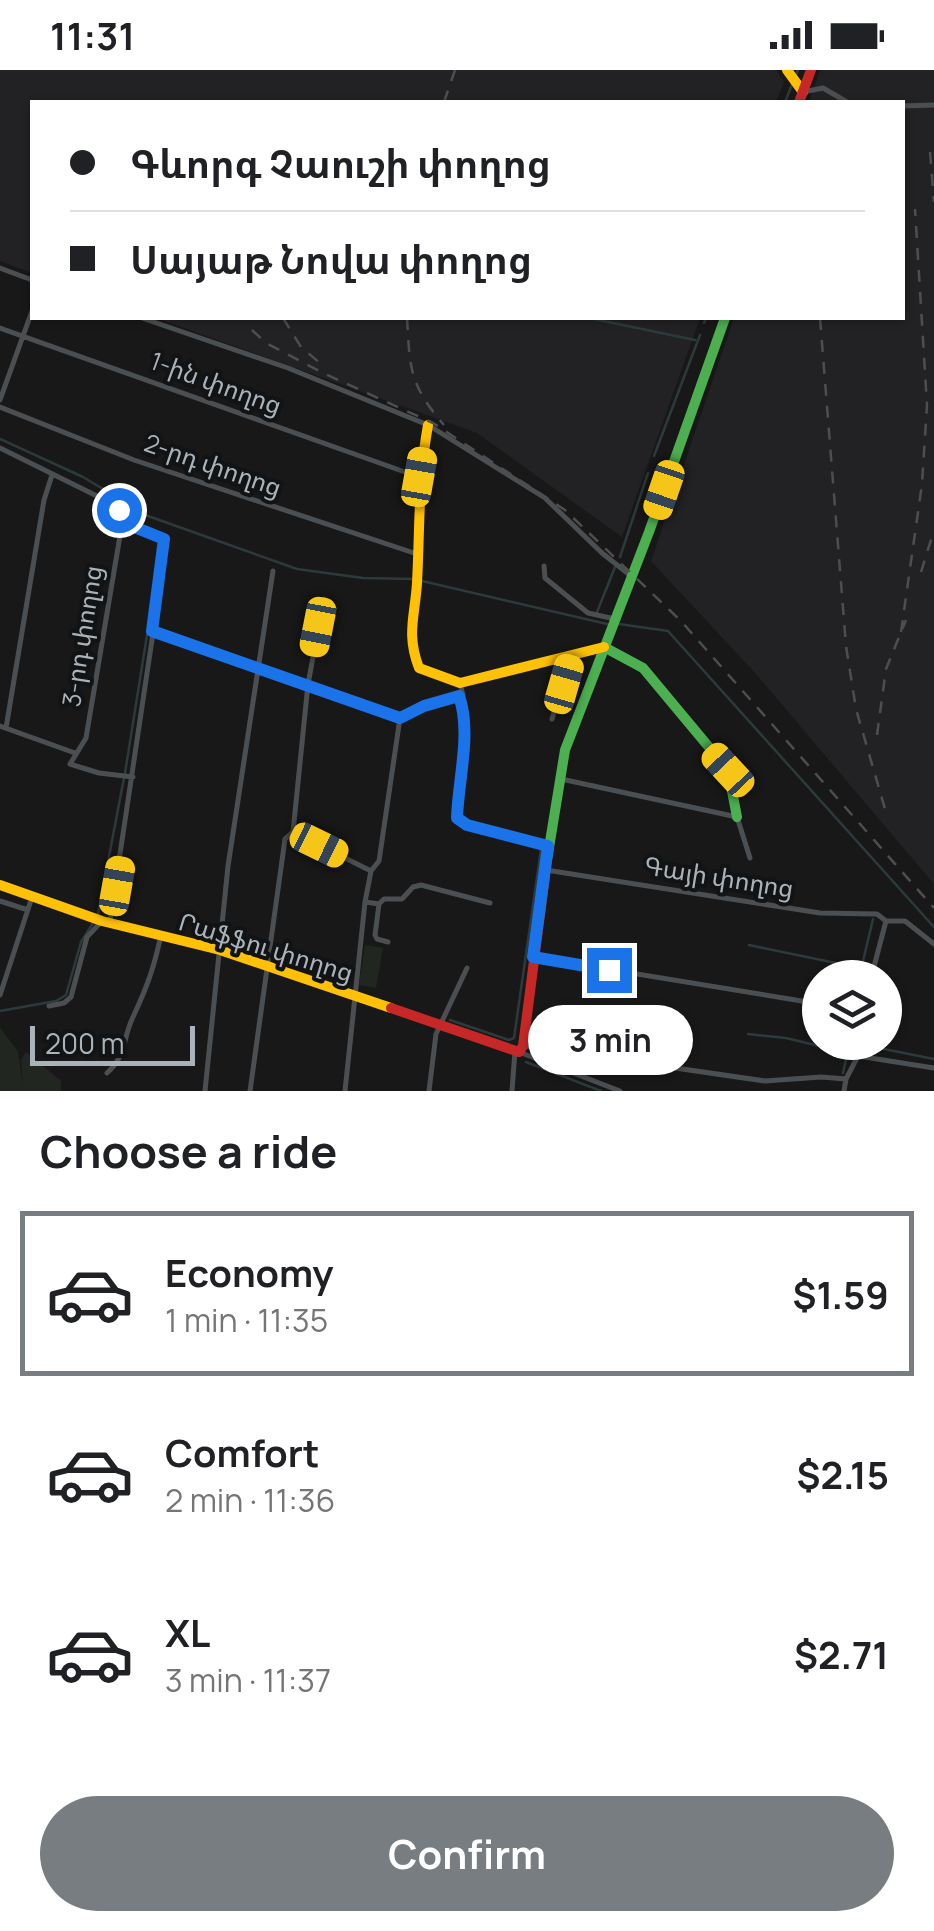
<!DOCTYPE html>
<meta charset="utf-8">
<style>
:root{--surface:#fff;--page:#f6f6f6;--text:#202124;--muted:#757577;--line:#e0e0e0;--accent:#777d81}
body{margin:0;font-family:Manrope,"Noto Sans Armenian",sans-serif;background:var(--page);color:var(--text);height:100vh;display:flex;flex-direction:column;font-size:38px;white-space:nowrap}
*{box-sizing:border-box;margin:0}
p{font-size:32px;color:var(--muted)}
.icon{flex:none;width:55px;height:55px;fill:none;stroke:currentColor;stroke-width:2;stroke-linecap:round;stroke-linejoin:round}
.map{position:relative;height:1021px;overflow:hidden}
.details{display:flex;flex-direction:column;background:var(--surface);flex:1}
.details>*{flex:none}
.hud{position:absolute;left:30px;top:30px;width:875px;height:220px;border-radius:0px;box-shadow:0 2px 8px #0004;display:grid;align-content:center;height:220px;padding:0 40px;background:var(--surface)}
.fabs{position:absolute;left:802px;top:890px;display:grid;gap:20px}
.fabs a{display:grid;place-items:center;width:100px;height:100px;border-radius:50%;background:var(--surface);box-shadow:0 2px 8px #0004;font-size:50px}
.scale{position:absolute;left:30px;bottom:25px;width:165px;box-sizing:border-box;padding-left:10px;border:5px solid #aab3b9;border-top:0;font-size:28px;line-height:35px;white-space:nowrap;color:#aab3b9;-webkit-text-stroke:8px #121314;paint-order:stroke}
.end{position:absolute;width:45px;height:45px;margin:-22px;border:12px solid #1a73e8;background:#fff;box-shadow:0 0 0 5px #fff}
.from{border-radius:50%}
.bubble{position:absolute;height:70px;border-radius:35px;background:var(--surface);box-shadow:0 2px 8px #0004;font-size:32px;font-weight:700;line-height:70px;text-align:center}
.car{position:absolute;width:30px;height:60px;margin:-30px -15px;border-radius:12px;box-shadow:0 0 8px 2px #0007;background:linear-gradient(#f5c518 24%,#345 0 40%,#f5c518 0 76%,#345 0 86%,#f5c518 0)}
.hud b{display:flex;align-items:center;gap:35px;height:95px;font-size:38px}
.hud b+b{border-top:2px solid var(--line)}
.hud i{width:25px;height:25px;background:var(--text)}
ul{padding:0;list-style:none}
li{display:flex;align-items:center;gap:30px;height:165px;margin:0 20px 15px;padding:0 20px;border:5px solid transparent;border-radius:0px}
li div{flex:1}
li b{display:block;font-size:38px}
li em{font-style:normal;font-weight:700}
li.active{border-color:var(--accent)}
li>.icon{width:90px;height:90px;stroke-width:1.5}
h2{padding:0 40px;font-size:45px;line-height:120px}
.action{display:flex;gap:20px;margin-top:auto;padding:20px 40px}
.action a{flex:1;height:115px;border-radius:60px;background:var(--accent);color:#fff;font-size:40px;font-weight:700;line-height:115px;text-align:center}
.status{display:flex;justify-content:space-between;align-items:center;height:70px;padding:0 50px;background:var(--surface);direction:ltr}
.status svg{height:28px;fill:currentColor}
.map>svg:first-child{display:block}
.built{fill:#222224}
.green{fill:#212720}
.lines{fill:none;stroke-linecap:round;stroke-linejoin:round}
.stream{stroke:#2d3a3b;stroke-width:2.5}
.street{stroke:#4c4f51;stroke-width:5}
.fast{stroke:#4caf50;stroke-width:10}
.slow{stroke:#ffc107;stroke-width:10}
.jam{stroke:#c62828;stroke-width:10}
.rail{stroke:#4c4f50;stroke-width:2.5;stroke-dasharray:12 10;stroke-linecap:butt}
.route{stroke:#1a73e8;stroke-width:12}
.labels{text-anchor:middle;stroke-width:8;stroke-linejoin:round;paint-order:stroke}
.street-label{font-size:25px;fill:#aab3b9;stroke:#121314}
</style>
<div class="status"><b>11:31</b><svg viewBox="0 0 49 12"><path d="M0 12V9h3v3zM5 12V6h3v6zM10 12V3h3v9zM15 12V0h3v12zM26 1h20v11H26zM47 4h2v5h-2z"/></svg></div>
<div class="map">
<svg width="934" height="1021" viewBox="0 0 934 1021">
<rect width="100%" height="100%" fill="#181818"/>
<path class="built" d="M0,0H776L784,12L776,32H32V203L0,191Z
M820,0H934V814L756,604L651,491L734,248H902V32H809Z
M156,248H700L622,467L477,363Z"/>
<path class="green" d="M365,875L383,878L376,918L359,915Z
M0,958L18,981L23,1017L21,989L26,982L61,1011V1021H0Z"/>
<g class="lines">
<path class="stream" d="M785,32L798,0
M589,248L695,270
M704,253L706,248
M0,369L83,407L148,446L297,499L363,508L414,509
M654,386L700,265
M620,487L648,403
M422,511L607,554
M597,542L615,497
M619,554L668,561L934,857
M125,703L162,471
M98,844L124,708
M749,875L860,898
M859,908L873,849
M0,941L56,931L66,925L81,872L93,853
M450,950L509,970L514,968L541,779
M748,964L786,968L848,983
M859,974L934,989
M526,992L601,1021
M843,1003L850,972"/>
<path class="street" d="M803,22L823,18L847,32
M902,36L934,35
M0,198L32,210
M142,248L288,298L428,355L545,428L602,483L631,506
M0,258L419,407
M0,330L32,241
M0,337L134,390L417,484
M0,378L113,434L123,448L86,668L70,694L99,703L133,707
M544,496L545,508L588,543L615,549
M151,561L399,647
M459,626C472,662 458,710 457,748L467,755L549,776
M400,648L424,636L463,625L460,613
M552,649L572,585
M0,656L75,683
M6,658L44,430L52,405
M561,709L737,747L750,788
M293,762L371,801
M546,800L820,843L877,844L886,851H905L934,874
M0,831L28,840
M365,832L379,834L384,829H402L413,817L421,815L490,833
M379,834L375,865L377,869L388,872
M110,851L166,476L164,469L122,452
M533,887L820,934
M871,908L886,851
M0,925L32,827
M49,936L64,933L71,927L87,867L101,852
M854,972L858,986
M524,976L765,1011L821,1007L846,1009L858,986
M519,982L620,1021
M858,986L934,998
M107,1003C127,985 122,970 133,947C147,917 154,898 161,865
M205,1021L228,796L273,501
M250,1021L285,769L293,762L308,614L324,529
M345,1021L365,832L371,801L379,791L400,648
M429,1021L436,964L467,898
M512,1021L515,981
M844,1021L846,1009"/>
<path class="fast" d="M604,577L643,598L728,700L737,747
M547,790L565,680L649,462L725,248"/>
<path class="slow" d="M787,0L803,22
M428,355C418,411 420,457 417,513C415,546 406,564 419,598L460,613L604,577
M0,815L102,851L220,880L391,938"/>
<path class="jam" d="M799,32L811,0
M391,938L519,982L523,976L547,790"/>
<path class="rail" d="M444,32L455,0
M930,82L934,132
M283,248L301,277L320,293
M407,248C410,299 409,314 444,355
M820,248L846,576L856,639L885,739
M252,260L266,273L323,303L433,353L565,440L681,551L934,838
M921,502L934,460
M901,562L922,414L927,335L915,139
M877,665L886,599L906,550"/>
</g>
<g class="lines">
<path class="route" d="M119,440L122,452L164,469L152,561L400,648L424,636L459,626C472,663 458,710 457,748L467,755L548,776L533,887L609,900"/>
</g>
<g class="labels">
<g class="street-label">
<text transform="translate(216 313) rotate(20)" y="9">1-ին փողոց</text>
<text transform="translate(213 395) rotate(19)" y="9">2-րդ փողոց</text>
<text transform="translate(82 566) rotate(-81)" y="9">3-րդ փողոց</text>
<text transform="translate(719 807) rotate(9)" y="9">Գայի փողոց</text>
<text transform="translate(266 877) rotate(17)" y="9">Րաֆֆու փողոց</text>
</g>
</g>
</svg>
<div class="fabs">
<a><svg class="icon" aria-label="layers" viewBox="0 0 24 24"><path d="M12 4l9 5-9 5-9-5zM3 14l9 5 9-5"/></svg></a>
</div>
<div class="scale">200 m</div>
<i class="end from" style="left:119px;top:440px"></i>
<i class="end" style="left:609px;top:900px"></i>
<div class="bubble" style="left:528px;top:935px;width:165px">3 min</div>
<i class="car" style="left:419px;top:407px;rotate:10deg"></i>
<i class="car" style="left:664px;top:420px;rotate:199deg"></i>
<i class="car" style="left:318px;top:557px;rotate:191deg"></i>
<i class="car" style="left:564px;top:614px;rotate:16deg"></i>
<i class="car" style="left:728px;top:700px;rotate:317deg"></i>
<i class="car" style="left:319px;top:775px;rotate:116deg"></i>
<i class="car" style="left:117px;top:816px;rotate:10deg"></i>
<div class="hud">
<b><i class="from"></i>Գևորգ Չաուշի փողոց</b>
<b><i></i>Սայաթ Նովա փողոց</b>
</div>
</div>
<section class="details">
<h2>Choose a ride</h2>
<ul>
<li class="active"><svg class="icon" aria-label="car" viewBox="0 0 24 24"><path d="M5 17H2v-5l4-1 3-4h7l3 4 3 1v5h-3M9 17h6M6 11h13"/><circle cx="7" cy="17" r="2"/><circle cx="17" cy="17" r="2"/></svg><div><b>Economy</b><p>1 min · 11:35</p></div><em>$1.59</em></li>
<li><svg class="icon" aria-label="car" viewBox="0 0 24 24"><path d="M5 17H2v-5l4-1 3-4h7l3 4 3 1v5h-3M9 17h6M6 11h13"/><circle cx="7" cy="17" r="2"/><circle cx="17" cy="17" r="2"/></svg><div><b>Comfort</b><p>2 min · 11:36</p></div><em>$2.15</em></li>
<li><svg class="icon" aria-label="car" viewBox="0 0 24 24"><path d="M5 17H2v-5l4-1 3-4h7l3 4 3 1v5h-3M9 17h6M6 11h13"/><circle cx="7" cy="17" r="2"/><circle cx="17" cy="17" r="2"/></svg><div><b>XL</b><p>3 min · 11:37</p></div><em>$2.71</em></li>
</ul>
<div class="action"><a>Confirm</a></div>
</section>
